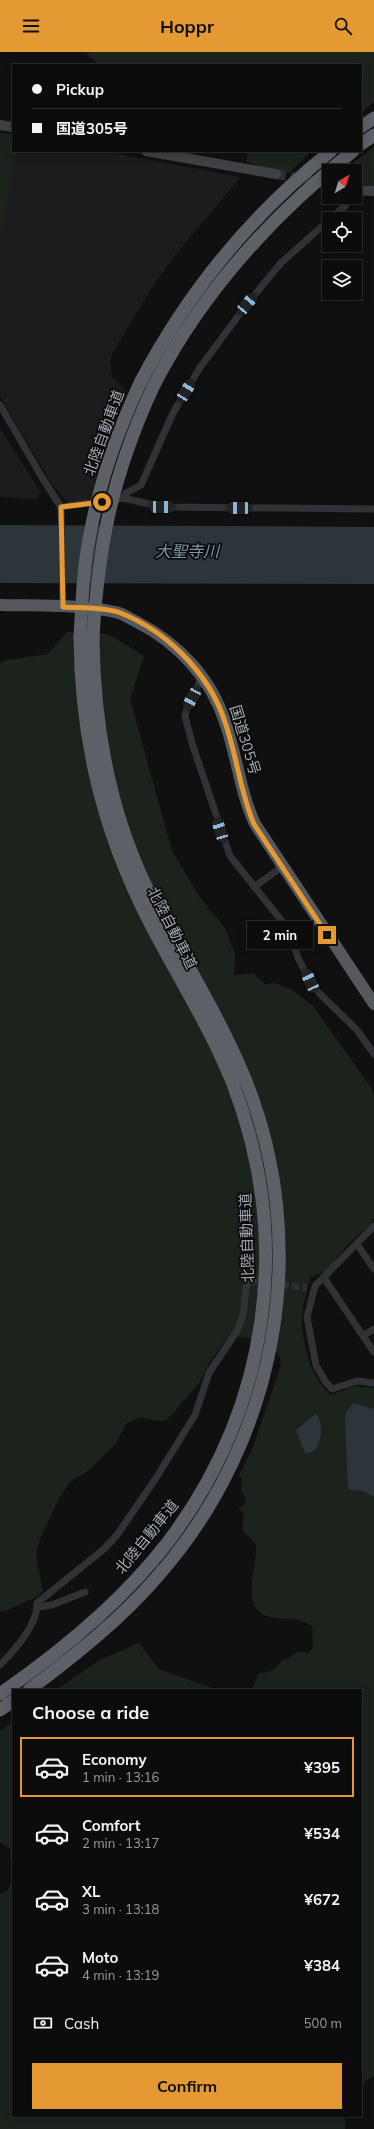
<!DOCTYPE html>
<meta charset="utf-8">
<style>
:root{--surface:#0c0c0d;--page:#151516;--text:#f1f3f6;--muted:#9a9b9d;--line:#2c2c2e;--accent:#e59933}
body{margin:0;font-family:Mulish,"Noto Sans JP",sans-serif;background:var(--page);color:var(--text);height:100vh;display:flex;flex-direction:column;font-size:15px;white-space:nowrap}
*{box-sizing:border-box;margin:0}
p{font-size:13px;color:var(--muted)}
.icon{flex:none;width:22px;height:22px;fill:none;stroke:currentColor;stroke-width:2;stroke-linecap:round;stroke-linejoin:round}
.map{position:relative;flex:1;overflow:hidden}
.drawer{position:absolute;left:12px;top:1637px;width:350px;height:428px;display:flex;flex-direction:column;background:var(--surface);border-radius:0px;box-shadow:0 2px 10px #0003,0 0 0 1px var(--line)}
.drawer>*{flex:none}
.banner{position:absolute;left:12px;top:12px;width:350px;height:88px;border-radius:0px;box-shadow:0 2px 10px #0003,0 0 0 1px var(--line);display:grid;align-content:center;height:88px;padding:0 20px;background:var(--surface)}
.needle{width:26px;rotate:38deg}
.tools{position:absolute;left:322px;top:112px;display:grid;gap:8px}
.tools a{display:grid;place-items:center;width:40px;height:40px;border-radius:0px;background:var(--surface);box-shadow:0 2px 10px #0003,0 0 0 1px var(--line);font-size:20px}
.end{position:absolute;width:18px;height:18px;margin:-9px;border:5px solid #e59933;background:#111;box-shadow:0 0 0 2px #111}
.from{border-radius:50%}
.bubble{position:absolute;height:28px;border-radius:0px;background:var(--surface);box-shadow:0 2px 10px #0003,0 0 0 1px var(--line);font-size:13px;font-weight:700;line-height:28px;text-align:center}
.car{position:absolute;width:12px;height:24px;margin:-12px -6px;border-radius:5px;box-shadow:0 0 3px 1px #0007;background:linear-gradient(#222 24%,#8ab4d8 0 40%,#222 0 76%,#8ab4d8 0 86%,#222 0)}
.banner b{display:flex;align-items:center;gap:14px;height:38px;font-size:15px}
.banner b+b{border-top:1px solid var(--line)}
.banner i{width:10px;height:10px;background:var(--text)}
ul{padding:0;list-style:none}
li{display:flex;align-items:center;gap:12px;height:60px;margin:0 8px 6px;padding:0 12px;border:2px solid transparent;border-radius:0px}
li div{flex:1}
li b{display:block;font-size:15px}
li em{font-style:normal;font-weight:700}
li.selected{border-color:var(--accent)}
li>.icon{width:36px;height:36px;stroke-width:1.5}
h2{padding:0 20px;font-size:18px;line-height:48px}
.pay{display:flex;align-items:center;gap:10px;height:44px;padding:0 20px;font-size:15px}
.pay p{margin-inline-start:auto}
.primary-button{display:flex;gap:8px;margin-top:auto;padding:8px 20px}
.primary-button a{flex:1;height:46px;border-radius:0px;background:var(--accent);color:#111;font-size:16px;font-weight:700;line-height:46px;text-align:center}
header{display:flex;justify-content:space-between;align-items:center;height:52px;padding:0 20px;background:var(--accent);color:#111;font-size:18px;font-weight:700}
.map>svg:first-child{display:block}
.built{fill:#1c1c1e}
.green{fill:#1c231d}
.water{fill:#2c353a}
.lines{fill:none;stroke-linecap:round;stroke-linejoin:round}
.minor-tunnel{stroke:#2d2e31;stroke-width:7;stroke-dasharray:7 3.5;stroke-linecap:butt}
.secondary-tunnel{stroke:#2d2e31;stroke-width:10;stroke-dasharray:10 5;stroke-linecap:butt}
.minor{stroke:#313236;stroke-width:7}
.secondary{stroke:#3f4145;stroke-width:10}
.trunk{stroke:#55585d;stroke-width:12}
.motorway{stroke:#5d6066;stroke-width:13}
.motorway-bridge{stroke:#5d6066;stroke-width:13}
.route{stroke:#e59933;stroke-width:5}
.labels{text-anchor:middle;stroke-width:3.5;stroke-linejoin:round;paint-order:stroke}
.street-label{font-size:15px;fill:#a2a8b1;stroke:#0b0b0c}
.water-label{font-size:16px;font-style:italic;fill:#7a98ab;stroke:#0b0b0c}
</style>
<header><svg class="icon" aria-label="menu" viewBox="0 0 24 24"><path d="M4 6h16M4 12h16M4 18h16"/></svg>Hoppr<svg class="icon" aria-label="search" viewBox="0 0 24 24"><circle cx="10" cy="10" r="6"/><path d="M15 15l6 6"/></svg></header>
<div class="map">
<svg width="374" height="2077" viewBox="0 0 374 2077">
<rect width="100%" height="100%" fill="#101011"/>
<path class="built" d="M0,80L13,82V99H102L241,125L175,203L151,237L112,302L110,310L112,325L127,339L106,390L90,448L70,452L62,444L52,432L0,345Z
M0,376L40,440L37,447L0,445Z"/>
<path class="green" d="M85,0H374V50L361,60V13H99Z
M0,81L13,84V99H16L0,193Z
M374,95V134L355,131V119H342Z
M248,99H311L289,121L246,110Z
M67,580L108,582L144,604L130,647L172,799L199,844L225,876L235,902L234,923L253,921L265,932L275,931L292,938L313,954L371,1035L374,1042V1166L368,1175L350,1190L326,1219L310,1226C307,1240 301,1258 302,1272C304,1297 312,1327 331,1343L354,1334L374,1336V2024L367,2028L361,2035V1638H252L259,1621C271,1621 278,1616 283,1607H289C295,1599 300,1599 309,1601L313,1595L312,1574C294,1563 288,1569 270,1565C238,1557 258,1514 256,1493C246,1477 240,1486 244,1463L239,1456L244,1453L247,1447L241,1440L242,1427L239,1423L253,1395L281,1313L279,1303L266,1290L241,1285H228L210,1310L199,1331L166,1369L151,1368L140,1365L126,1372L116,1391L88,1419L70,1430L60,1445L40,1486L36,1503L43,1539L37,1545L5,1559H0V611L8,608L48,602Z
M139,1591L159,1617L218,1638H56L98,1609Z
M13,1670V2064H345V2077H0V1842L7,1839L12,1829L10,1797L0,1790V1679Z"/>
<path class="water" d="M0,473L374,475V532L0,531Z
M353,1351L374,1357V1445L364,1439L350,1438L348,1433L345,1367L346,1360Z
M316,1362C325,1371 322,1404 305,1401L296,1378Z"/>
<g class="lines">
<path class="minor-tunnel" d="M261,1230L307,1236"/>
<path class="secondary-tunnel" d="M276,122L329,132"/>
<path class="minor" d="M330,167L345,154L351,145
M0,353L43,427L61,455L63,555
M123,446L126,441L141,433L173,361L199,317L247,252L281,211L329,168
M61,455L123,446L162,455L374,457
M201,623L199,631L187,655L185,664L192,691L230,804L289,878L298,906L310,929L319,941L357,978L374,1002
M254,835L282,815
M374,1174L315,1234L307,1265L316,1313L325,1329L332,1337L357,1329L374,1331
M357,1192L374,1217
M324,1226L374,1300
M364,1283L374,1277
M37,1555L52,1553L85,1540
M0,1613C15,1598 38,1573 37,1551L104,1497L117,1483L156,1426L195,1363L209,1321L237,1279L243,1264L246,1235L249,1230L254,1229"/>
<path class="secondary" d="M0,73L13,75
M146,99L276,122
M355,138L374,139"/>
<path class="trunk" d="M0,553C37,554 79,552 115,560C123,561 130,567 137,570C178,591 211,626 225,670C237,704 240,740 255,772L374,952"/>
<path class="motorway" d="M361,75L374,66
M361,92L374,83
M141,329C188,240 252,162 331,99
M153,335C201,241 271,164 353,99
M29,1638C74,1604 120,1568 157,1525C278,1388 314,1191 243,1022C215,955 174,894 143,828C108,752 94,669 93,587
M0,1642C62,1599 122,1550 168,1490C269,1356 293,1189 233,1032C210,974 176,922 148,867C102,776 81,687 80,585
M0,1658L13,1649"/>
<path class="motorway-bridge" d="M80,585C82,551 83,516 90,482C100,428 118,378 141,329
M93,587C98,492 113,422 153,335"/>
</g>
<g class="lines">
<path class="route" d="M102,450L61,455L63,555C80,556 101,555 118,560C166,578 209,621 225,670C237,704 240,740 254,772L327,883"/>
</g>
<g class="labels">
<g class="street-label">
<text transform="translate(104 381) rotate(-70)" y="5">北陸自動車道</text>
<text transform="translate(245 688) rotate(73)" y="5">国道305号</text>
<text transform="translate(172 876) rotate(63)" y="5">北陸自動車道</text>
<text transform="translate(247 1186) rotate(-92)" y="5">北陸自動車道</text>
<text transform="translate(147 1485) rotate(-51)" y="5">北陸自動車道</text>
</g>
<g class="water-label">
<text x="187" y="505">大聖寺川</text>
</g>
</g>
</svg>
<div class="tools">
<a><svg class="needle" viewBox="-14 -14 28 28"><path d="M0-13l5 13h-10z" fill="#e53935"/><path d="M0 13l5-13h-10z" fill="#9a9b9d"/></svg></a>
<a><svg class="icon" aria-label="locate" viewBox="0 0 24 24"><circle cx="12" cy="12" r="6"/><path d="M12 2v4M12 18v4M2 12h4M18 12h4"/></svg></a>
<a><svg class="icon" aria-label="layers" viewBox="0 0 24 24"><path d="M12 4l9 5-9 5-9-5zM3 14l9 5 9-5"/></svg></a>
</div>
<i class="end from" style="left:102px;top:450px"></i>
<i class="end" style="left:327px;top:883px"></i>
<div class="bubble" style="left:247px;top:869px;width:66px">2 min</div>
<i class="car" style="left:247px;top:252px;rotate:40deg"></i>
<i class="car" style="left:186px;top:339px;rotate:31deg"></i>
<i class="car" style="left:162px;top:455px;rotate:91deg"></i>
<i class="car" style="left:239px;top:456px;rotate:271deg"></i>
<i class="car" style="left:192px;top:646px;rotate:209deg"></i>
<i class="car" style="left:220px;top:778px;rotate:343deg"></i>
<i class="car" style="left:310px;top:929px;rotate:335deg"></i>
<div class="banner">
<b><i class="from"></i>Pickup</b>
<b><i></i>国道305号</b>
</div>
<section class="drawer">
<h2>Choose a ride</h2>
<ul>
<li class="selected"><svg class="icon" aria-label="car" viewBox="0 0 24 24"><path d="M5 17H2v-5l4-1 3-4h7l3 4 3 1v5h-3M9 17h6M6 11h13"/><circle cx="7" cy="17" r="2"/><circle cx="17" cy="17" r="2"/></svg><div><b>Economy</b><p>1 min · 13:16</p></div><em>¥395</em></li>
<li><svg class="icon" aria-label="car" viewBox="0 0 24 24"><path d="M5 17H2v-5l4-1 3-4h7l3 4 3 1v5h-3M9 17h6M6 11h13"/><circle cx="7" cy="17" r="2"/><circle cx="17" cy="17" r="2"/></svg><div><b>Comfort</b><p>2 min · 13:17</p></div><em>¥534</em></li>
<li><svg class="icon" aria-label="car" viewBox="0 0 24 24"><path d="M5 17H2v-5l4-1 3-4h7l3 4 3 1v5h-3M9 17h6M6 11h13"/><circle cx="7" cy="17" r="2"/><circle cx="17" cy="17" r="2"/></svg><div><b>XL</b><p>3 min · 13:18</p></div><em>¥672</em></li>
<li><svg class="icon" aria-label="car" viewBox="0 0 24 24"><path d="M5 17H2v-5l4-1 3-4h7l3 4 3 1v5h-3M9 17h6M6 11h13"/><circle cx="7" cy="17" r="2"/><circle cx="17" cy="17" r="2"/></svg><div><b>Moto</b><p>4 min · 13:19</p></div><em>¥384</em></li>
</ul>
<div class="pay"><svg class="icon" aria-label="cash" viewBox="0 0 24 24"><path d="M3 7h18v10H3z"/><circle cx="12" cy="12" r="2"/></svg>Cash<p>500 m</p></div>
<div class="primary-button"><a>Confirm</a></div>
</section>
</div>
